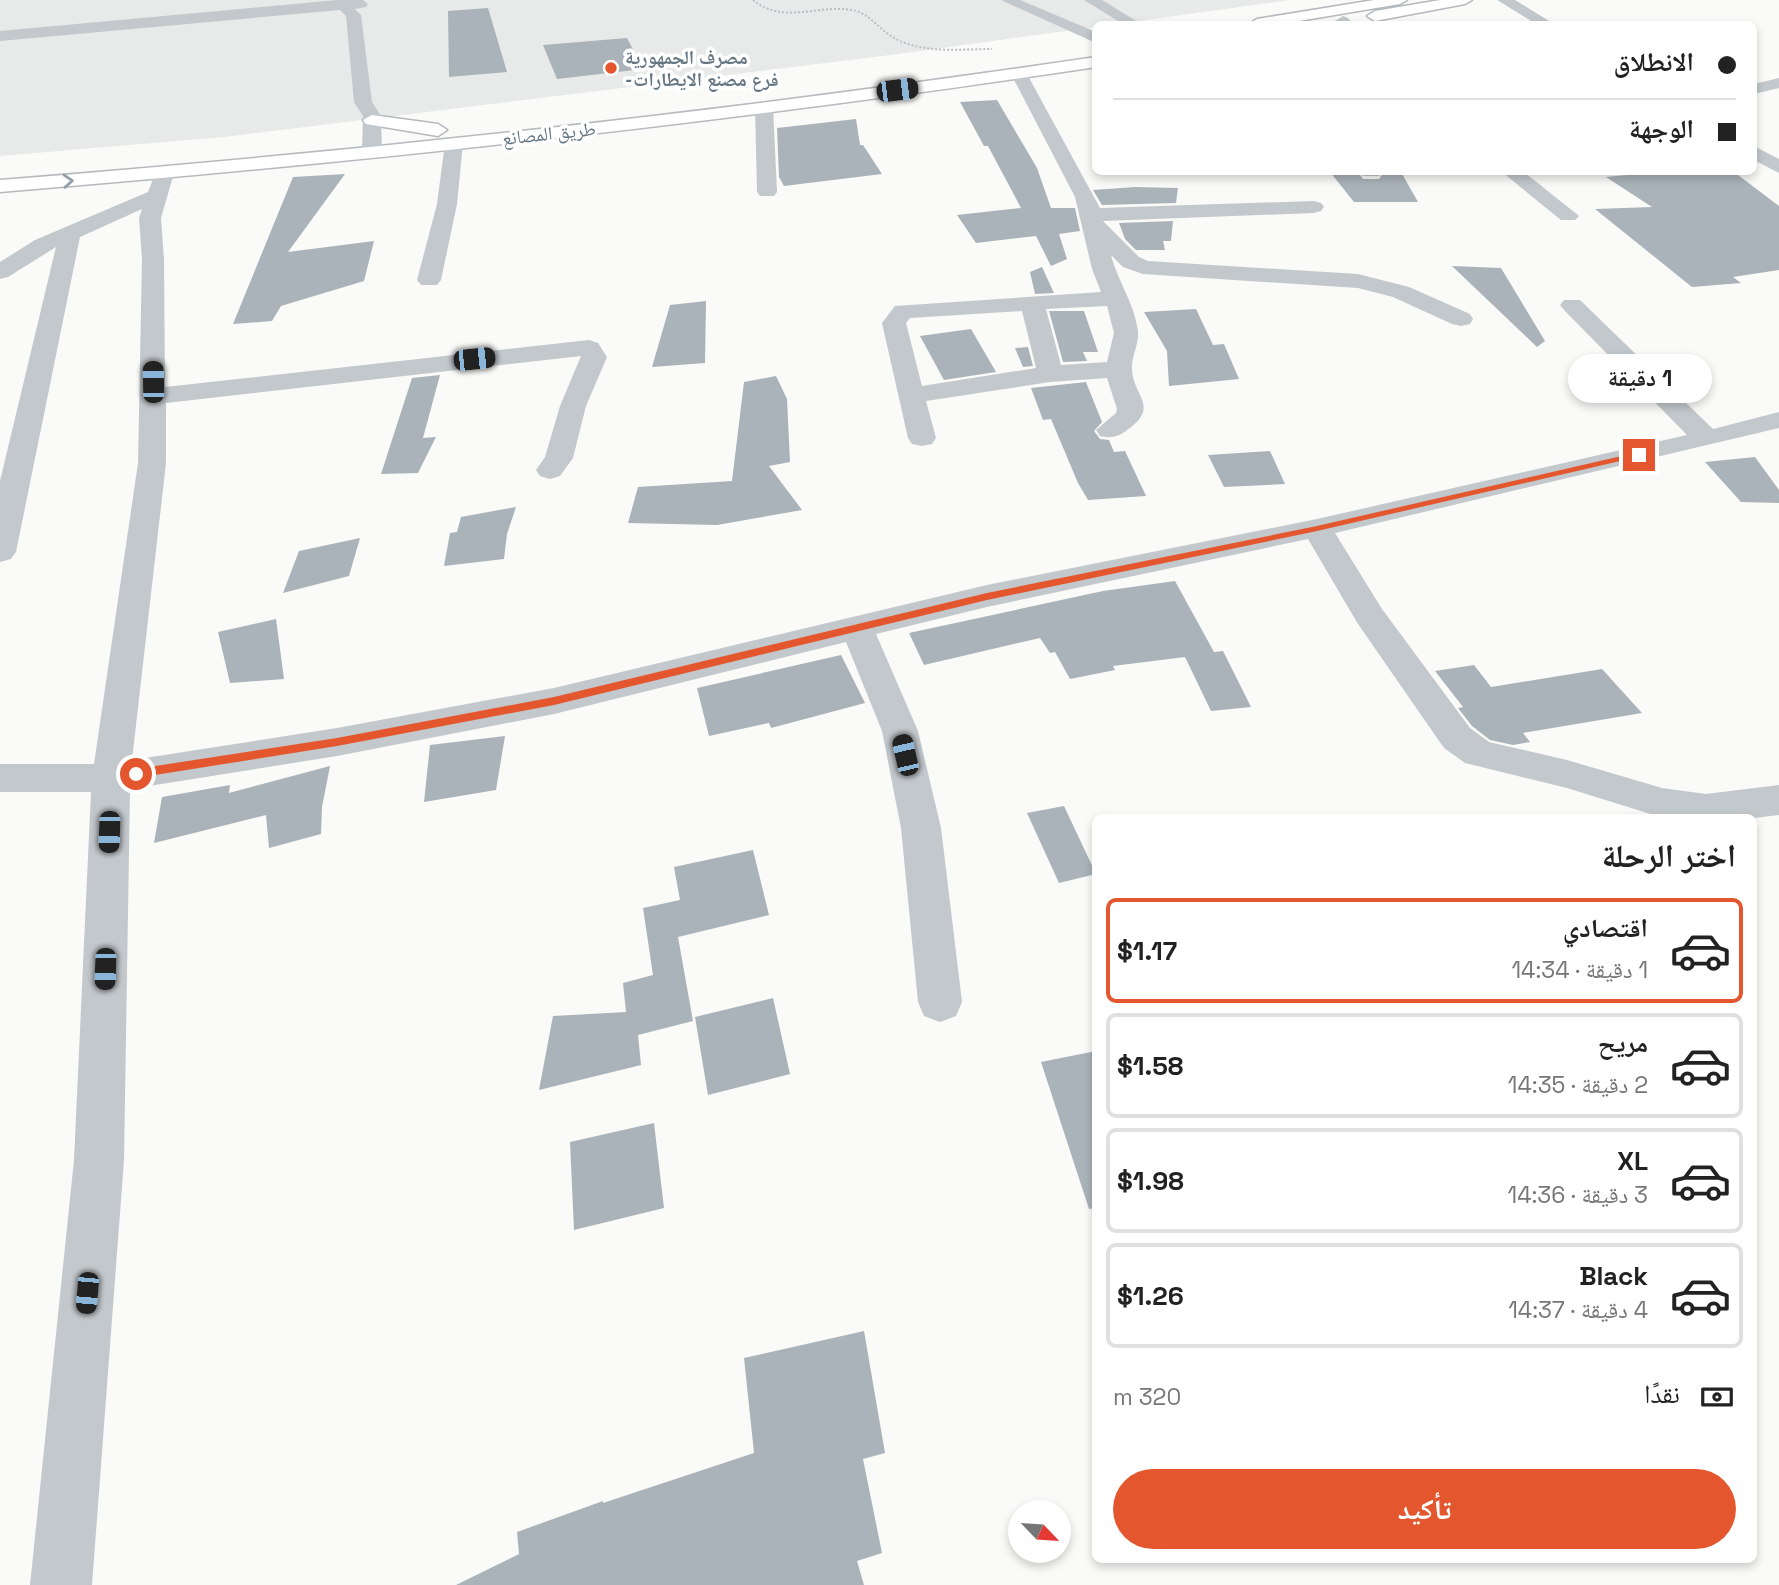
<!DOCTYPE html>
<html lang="ar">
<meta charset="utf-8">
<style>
:root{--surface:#fff;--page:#f6f6f6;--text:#222;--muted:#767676;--line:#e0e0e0;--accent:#e4572e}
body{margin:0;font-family:"Space Grotesk","Noto Naskh Arabic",sans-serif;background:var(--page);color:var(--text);direction:rtl;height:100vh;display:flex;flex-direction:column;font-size:26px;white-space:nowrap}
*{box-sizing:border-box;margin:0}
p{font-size:23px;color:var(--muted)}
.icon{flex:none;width:38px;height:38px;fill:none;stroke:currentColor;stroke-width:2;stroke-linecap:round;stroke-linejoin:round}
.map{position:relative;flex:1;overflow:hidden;direction:ltr}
.side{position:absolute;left:1092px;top:814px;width:665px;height:749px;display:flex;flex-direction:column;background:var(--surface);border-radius:10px;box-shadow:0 4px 10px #0003;direction:rtl}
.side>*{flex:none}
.guide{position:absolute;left:1092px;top:21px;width:665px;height:154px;border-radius:10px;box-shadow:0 4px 10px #0003;direction:rtl;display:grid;align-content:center;height:154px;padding:0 21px;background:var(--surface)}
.needle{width:46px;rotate:115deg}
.controls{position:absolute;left:1008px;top:1500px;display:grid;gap:14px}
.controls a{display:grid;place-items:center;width:63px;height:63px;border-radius:50%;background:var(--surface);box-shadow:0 4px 10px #0003;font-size:35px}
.end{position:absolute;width:32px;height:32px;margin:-16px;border:9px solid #e4572e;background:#fff;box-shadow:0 0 0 4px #fff}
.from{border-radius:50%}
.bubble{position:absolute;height:49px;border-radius:24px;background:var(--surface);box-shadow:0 4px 10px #0003;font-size:23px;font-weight:800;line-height:49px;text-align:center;direction:rtl}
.car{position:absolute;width:21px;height:42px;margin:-21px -10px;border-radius:9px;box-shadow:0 0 5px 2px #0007;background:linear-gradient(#222 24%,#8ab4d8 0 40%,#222 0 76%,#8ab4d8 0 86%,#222 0)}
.guide b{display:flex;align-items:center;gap:24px;height:66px;font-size:26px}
.guide b+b{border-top:2px solid var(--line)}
.guide i{width:18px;height:18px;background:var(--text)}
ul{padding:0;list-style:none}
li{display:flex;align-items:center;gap:21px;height:105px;margin:0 14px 10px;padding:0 7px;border:4px solid var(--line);border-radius:10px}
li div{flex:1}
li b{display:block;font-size:26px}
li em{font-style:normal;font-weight:800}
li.current{border-color:var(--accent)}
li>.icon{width:63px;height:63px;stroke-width:1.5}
h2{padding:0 21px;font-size:32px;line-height:84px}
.pay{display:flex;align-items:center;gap:18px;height:77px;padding:0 21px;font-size:26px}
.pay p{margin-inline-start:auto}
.button{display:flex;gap:14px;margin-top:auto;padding:14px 21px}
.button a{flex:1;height:80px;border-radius:42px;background:var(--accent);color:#fff;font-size:28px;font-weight:800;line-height:80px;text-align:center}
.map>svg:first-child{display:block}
.built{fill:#e8e9e9}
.building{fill:#aab3b9}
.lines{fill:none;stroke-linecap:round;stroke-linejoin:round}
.major-casing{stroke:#b5babe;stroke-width:3}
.path{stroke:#bbbfc2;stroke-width:2;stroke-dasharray:2 2;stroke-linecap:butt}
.minor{fill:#c3c8cc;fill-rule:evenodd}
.major{fill:#fff;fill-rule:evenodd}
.oneway{stroke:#939fa8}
.route{fill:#e4572e}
.poi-dot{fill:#e4572e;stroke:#fff;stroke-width:2.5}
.labels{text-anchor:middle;stroke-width:7;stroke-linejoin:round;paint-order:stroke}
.far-poi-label{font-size:19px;font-weight:bold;fill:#657683;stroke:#fff;text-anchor:start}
.far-street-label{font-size:19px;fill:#657683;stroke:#fff}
</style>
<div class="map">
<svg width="1779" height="1585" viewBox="0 0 1779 1585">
<rect width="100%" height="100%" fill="#fafaf8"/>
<path class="built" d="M0,0H1291L1117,24H1096L1095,27L891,55L224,137L0,156Z"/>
<path class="building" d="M488,8L507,72L449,77L448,11Z
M627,38L643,69L557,79L543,45Z
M997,100L1037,168L1051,208H1075L1080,231L1059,234L1067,259L1051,266L1036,236L976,243L957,215L1021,208L988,146H984L960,102Z
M856,119L860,145H863L882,174L784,186L779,177L777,128Z
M1330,172H1358L1363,179H1379L1384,172H1401L1418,202H1354Z
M1658,172H1734L1779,206V270L1733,277L1741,283L1692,287L1595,209L1652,207L1606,177Z
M345,174L288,252L374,241L364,281L281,306L272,321L233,324L293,177Z
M1135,187L1178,188L1176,203L1102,205L1093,190Z
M1173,221L1171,241H1163L1165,250H1136L1125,239L1119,223Z
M1452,266L1501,268L1545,341L1537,347Z
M1042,267L1054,293L1035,294L1030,272Z
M706,301L705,363L652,367L670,305Z
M1196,309L1213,345L1224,344L1239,379L1169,386L1167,351L1144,312Z
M1049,311H1084L1098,352H1083L1087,361L1063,362Z
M971,329L996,372L944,380L920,336Z
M1028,347L1033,366L1023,367L1015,348Z
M440,375L423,438L436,437L418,473L381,474L412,378Z
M776,376L787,399L790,462L769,466L802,510L717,525L628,523L638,487L732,481L744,382Z
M1086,382L1102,422L1094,431L1100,439L1109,440L1114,452L1125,451L1146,496L1088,500L1078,483L1051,419L1043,420L1031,388Z
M1270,451L1285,484L1224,487L1208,455Z
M1755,457L1779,490V503L1741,502L1705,462Z
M516,507L507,534L504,559L444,566L450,533L457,532L461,517Z
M360,538L349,576L283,593L299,551Z
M1175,581L1214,652L1223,651L1251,707L1211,711L1185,657L1113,666L1115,670L1070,679L1055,652L1050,653L1040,638L924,665L909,633L1103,591Z
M276,619L284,679L230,683L218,632Z
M841,655L865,703L771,728L769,723L709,736L697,688Z
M1474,665L1491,687L1602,669L1642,713L1523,733L1530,742L1513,745L1490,740L1472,726L1458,708L1463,707L1435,671Z
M505,736L496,790L424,802L430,745Z
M330,766L322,807L321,834L269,848L266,815L154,843L162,797L230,785L229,793Z
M1064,806L1096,874L1059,883L1027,813Z
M753,850L769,915L678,937L693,1021L638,1035L641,1065L539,1090L553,1016L626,1012L623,983L653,975L643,908L680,900L674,867Z
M773,998L790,1074L708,1095L695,1017Z
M1096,1051V1208L1089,1209L1041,1062Z
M654,1123L664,1208L574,1230L570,1142Z
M864,1331L885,1453L863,1459L882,1553L857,1561L864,1585H456L519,1554L517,1532L603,1501V1503L754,1453L744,1358Z"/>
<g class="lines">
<g class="major-casing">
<path id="major" d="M1374,0H1407L1400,4L1281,24H1249L1257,19Z
M1440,0H1472L1465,4L1375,21L1367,16L1375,11Z
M1096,57V67C732,122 367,162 0,192V180C367,151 732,111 1096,57Z
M372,115L438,124L447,130L438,136L366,124L363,120Z"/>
</g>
<path class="path" d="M753,0C784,25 817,4 852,10C870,13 880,31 896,39C925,54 961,49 992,49"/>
<path class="minor" d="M337,0H363L368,4L366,7L355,9L361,15L372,102L381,116L382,151L372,157L362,151L363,116L354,102L346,16L340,10L0,41V31Z
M1001,0H1020L1096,32V43Z
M1084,0H1102L1141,24H1123Z
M1497,0H1515L1554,24H1536Z
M1343,16L1348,18L1353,24H1338L1335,21Z
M1019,69L1027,74L1100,208L1314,201L1321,203L1324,207L1321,211L1314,213L1103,221L1139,257L1148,261L1358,274L1409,287L1470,314L1473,319L1470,324L1461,326L1452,324L1393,297L1358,288L1143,274L1123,267L1111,255C1118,282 1135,304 1138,332C1139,345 1131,357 1132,370C1133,395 1159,406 1130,428C1120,436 1113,439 1100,436L1096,430L1116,413L1117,409L1107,378L1050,382L926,401L936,438L932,444L922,446L912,444L908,438L882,323L895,306L1101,292L1092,269L1075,197L1011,74ZM1107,306L1114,333L1107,362L1061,365L1046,309ZM1022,311L1036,368L922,386L906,323L910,318Z
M1779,78V88L1754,94V84Z
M764,102L773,107L777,192L774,196H760L757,192L755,107Z
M454,137L463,143L457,204L441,280L437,285H421L417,280L437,204L445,143Z
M1754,146L1779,159V173L1754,160Z
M164,167L171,169L174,173L161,218L164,259L165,387L589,340L598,343L607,357L586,406L573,458L560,476L550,479L540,476L536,470L545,457L560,406L581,356L166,403V463L132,760L337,728L554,688L987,585L1317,519L1687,435L1564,310L1560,305L1564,300H1580L1713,429L1779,412V428L1335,533L1382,609L1470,728L1489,742L1567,760L1662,788L1706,794L1779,785V815L1754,818L1660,817L1567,788L1465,763L1444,748L1358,624L1308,539L987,607L876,634L918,731L941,828L962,1002L956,1016L940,1022L924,1016L918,1002L901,828L882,731L846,642L554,714L337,756L130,789L124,1160L92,1585H30L74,1160L91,792H0V764H94L138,463L142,259L139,218L142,209L80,237L16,552L11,559L0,562V481L56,247L8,277L0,279V262L35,240L148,192L157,169Z
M1360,172H1382L1379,176H1363Z
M1502,172H1524L1579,216L1575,220H1561Z"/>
<use href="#major" class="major"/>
</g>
<defs><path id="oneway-chevron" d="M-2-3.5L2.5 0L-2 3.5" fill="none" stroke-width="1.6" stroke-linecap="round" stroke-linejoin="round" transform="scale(1.75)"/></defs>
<use class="oneway" href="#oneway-chevron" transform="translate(68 181) rotate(-4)"/>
<path class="route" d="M1639,452L1642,456L1317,531L987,600L554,705L337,746L136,778L130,774L136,769L337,738L554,697L987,593L1317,526Z"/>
<circle class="poi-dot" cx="611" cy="68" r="7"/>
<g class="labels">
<g class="far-poi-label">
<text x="625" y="64">مصرف الجمهورية<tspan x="625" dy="22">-فرع مصنع الايطارات</tspan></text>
</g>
<g class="far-street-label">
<text transform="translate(549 133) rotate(-6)" y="7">طريق المصانع</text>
</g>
</g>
</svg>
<div class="controls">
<a><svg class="needle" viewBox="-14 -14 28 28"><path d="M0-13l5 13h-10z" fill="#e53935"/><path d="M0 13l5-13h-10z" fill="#767676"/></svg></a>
</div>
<i class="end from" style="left:136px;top:774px"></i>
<i class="end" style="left:1639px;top:455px"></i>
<div class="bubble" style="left:1568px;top:354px;width:144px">1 دقيقة</div>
<i class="car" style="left:897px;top:90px;rotate:83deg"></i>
<i class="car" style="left:474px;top:359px;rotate:84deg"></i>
<i class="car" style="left:153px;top:382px;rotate:359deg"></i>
<i class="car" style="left:905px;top:755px;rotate:347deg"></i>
<i class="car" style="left:109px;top:832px;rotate:182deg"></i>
<i class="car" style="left:105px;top:969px;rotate:182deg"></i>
<i class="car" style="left:87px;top:1293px;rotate:185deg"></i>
<div class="guide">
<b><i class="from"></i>الانطلاق</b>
<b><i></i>الوجهة</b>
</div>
<section class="side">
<h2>اختر الرحلة</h2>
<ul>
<li class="current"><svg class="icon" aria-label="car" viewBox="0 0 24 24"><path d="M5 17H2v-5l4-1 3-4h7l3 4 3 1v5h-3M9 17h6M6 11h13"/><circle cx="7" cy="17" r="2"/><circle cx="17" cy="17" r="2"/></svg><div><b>اقتصادي</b><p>1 دقيقة · 14:34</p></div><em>$1.17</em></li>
<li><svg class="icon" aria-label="car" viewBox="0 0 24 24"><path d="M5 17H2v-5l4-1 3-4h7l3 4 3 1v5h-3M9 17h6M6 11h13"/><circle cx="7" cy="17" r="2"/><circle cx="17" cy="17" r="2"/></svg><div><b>مريح</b><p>2 دقيقة · 14:35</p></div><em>$1.58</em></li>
<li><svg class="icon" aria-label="car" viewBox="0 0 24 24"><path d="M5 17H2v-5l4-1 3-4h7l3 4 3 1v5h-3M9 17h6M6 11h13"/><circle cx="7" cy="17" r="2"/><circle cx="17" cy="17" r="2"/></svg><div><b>XL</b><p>3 دقيقة · 14:36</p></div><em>$1.98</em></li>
<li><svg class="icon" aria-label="car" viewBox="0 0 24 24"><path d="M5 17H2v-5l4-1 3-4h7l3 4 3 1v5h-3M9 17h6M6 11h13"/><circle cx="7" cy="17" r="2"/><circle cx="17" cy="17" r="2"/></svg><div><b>Black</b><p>4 دقيقة · 14:37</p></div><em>$1.26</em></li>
</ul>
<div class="pay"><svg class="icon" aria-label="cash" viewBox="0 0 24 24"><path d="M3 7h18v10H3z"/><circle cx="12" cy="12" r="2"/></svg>نقدًا<p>320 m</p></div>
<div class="button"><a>تأكيد</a></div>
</section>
</div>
